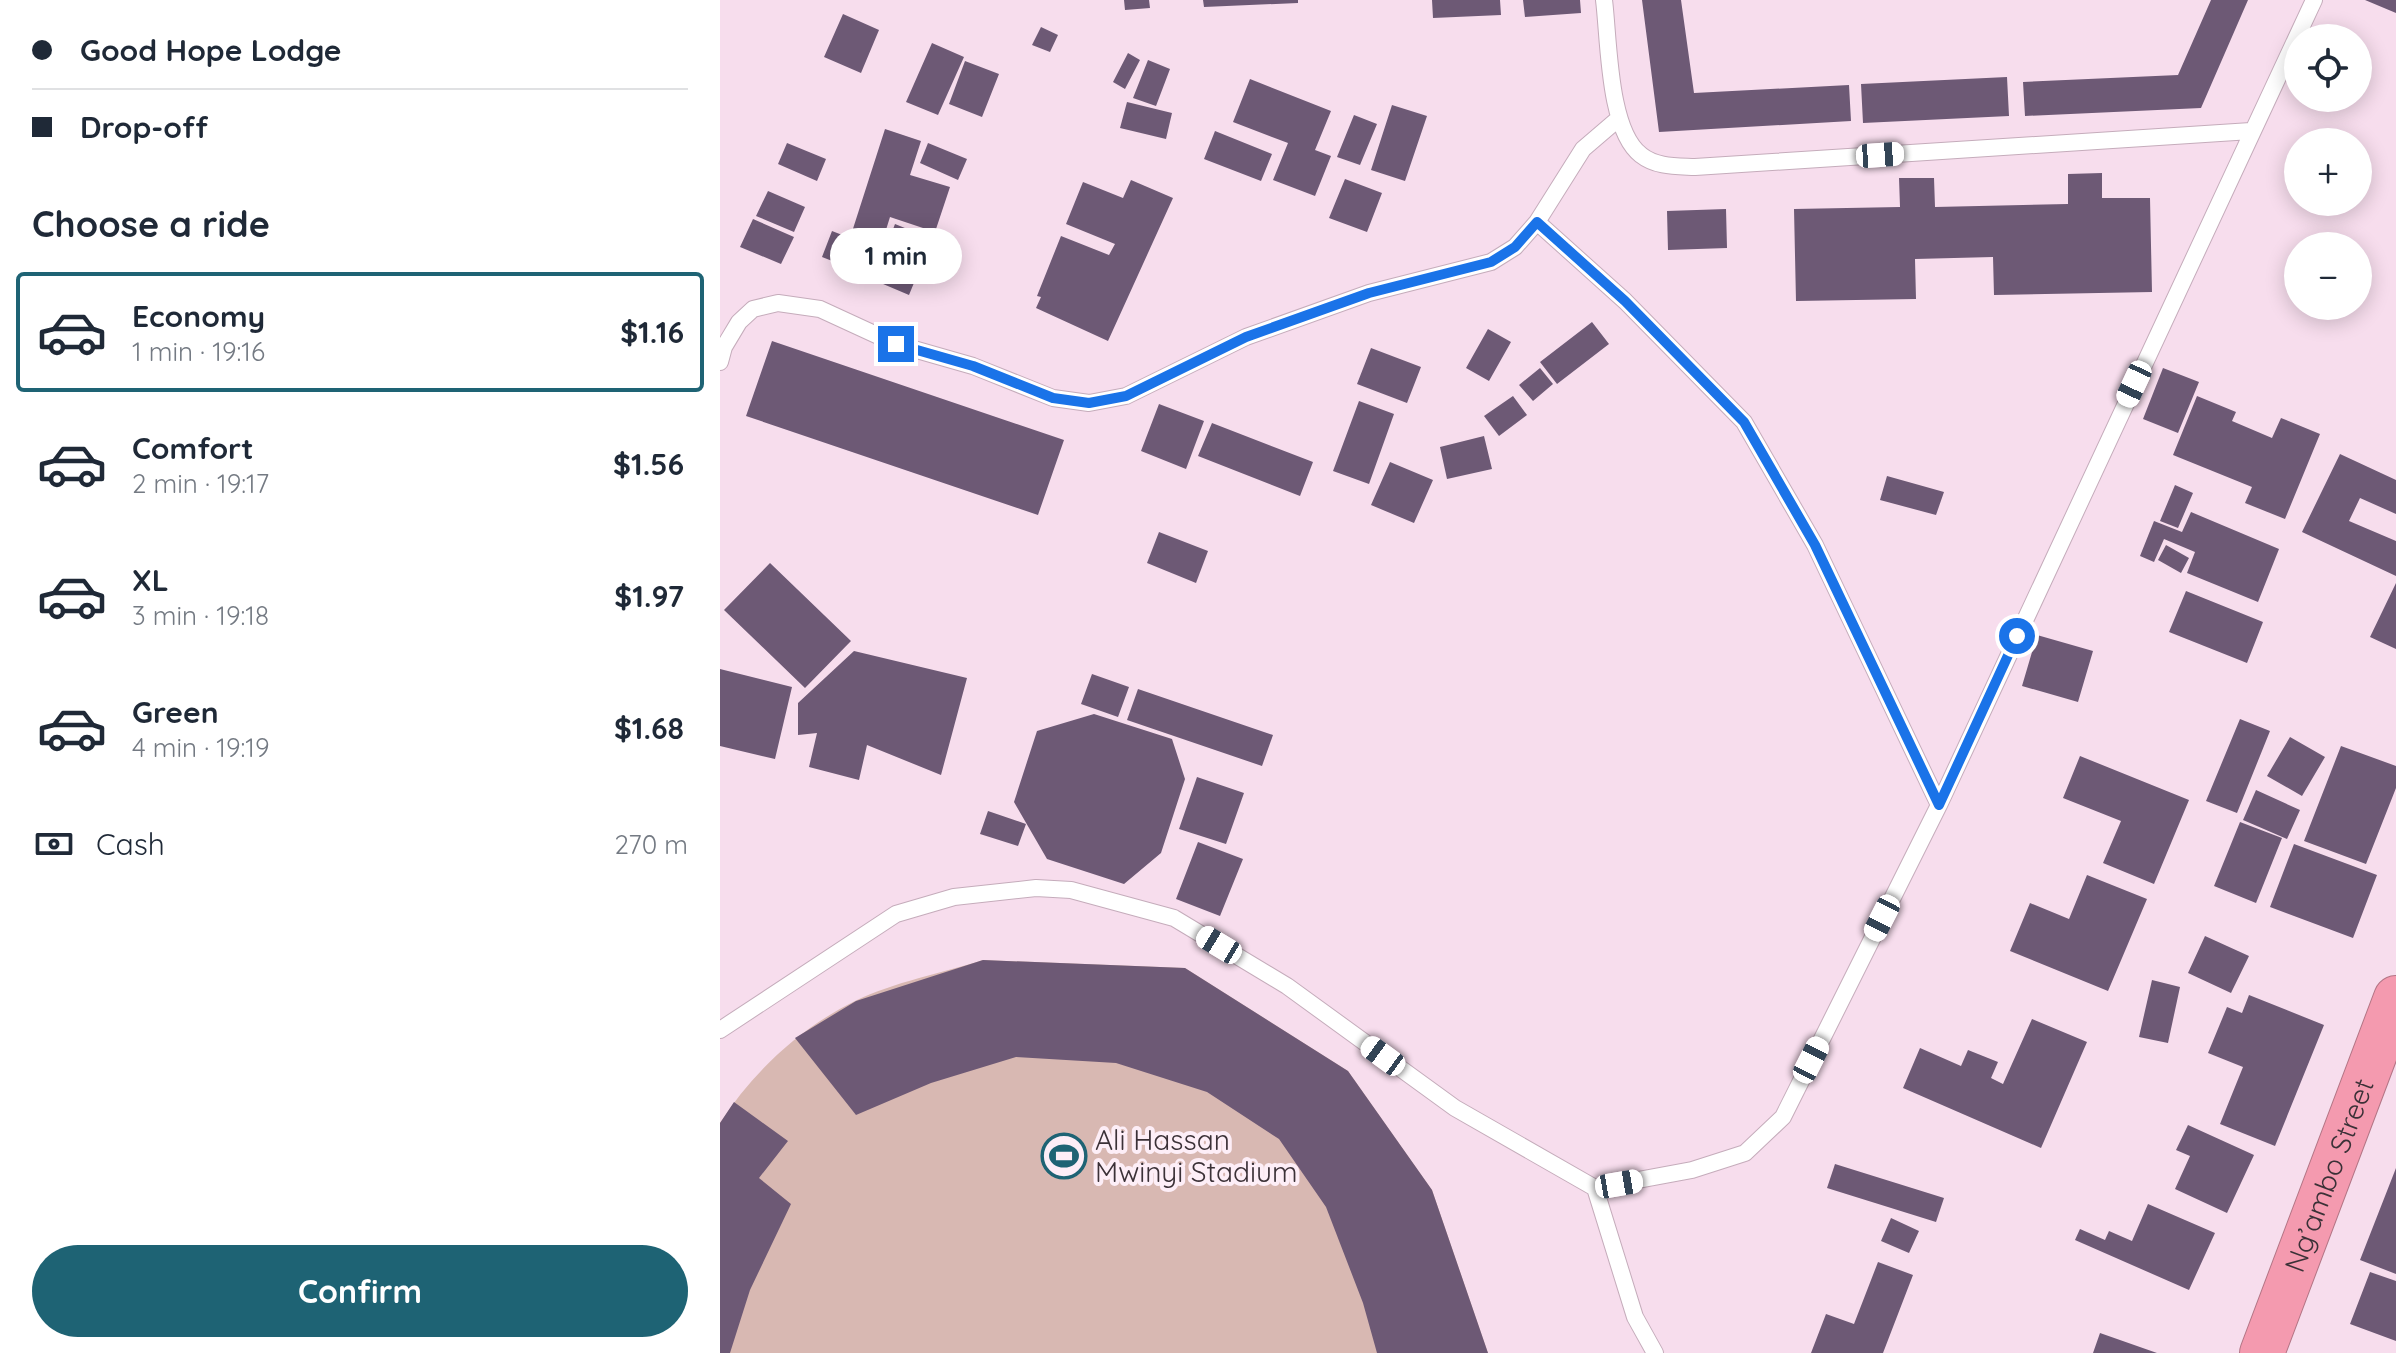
<!DOCTYPE html>
<meta charset="utf-8">
<style>
:root{--surface:#fff;--page:#f2f2f3;--text:#1f2937;--muted:#747a83;--line:#e0e1e3;--accent:#1e6374}
body{margin:0;font-family:Quicksand,sans-serif;background:var(--page);color:var(--text);height:100vh;display:flex;flex-direction:column;font-size:30px;white-space:nowrap}
*{box-sizing:border-box;margin:0}
p{font-size:26px;color:var(--muted)}
.icon{flex:none;width:44px;height:44px;fill:none;stroke:currentColor;stroke-width:2;stroke-linecap:round;stroke-linejoin:round}
.map{position:relative;flex:1;overflow:hidden}
.sheet{display:flex;flex-direction:column;background:var(--surface);width:720px}
.sheet>*{flex:none}
.top-card{display:grid;align-content:center;height:176px;padding:0 32px;background:var(--surface)}
.buttons{position:absolute;left:1564px;top:24px;display:grid;gap:16px}
.buttons a{display:grid;place-items:center;width:88px;height:88px;border-radius:50%;background:var(--surface);box-shadow:0 4px 20px #0003;font-size:40px}
.end{position:absolute;width:36px;height:36px;margin:-18px;border:10px solid #1a73e8;background:#fff;box-shadow:0 0 0 4px #fff}
.from{border-radius:50%}
.bubble{position:absolute;height:56px;border-radius:28px;background:var(--surface);box-shadow:0 4px 20px #0003;font-size:26px;font-weight:700;line-height:56px;text-align:center}
.car{position:absolute;width:24px;height:48px;margin:-24px -12px;border-radius:10px;box-shadow:0 0 6px 2px #0007;background:linear-gradient(#fff 24%,#345 0 40%,#fff 0 76%,#345 0 86%,#fff 0)}
.top-card b{display:flex;align-items:center;gap:28px;height:76px;font-size:30px}
.top-card b+b{border-top:2px solid var(--line)}
.top-card i{width:20px;height:20px;background:var(--text)}
ul{padding:0;list-style:none}
li{display:flex;align-items:center;gap:24px;height:120px;margin:0 16px 12px;padding:0 16px;border:4px solid transparent;border-radius:8px}
li div{flex:1}
li b{display:block;font-size:30px}
li em{font-style:normal;font-weight:700}
li.selected{border-color:var(--accent)}
li>.icon{width:72px;height:72px;stroke-width:1.5}
h2{padding:0 32px;font-size:36px;line-height:96px}
.pay{display:flex;align-items:center;gap:20px;height:88px;padding:0 32px;font-size:30px}
.pay p{margin-inline-start:auto}
.action{display:flex;gap:16px;margin-top:auto;padding:16px 32px}
.action a{flex:1;height:92px;border-radius:48px;background:var(--accent);color:#fff;font-size:32px;font-weight:700;line-height:92px;text-align:center}
main{display:flex;flex:1;min-height:0}
.map>svg:first-child{display:block}
.green{fill:#d8b8b2}
.building{fill:#6d5975}
.lines{fill:none;stroke-linecap:round;stroke-linejoin:round}
.lane-casing{stroke:#c5acbb;stroke-width:18}
.highway-casing{stroke:#b37585;stroke-width:46}
.lane{stroke:#fff;stroke-width:16}
.highway{stroke:#f49aaf;stroke-width:44}
.route{stroke:#1a73e8;stroke-width:10}
.labels{text-anchor:middle;stroke-width:8;stroke-linejoin:round;paint-order:stroke}
.poi-label{font-size:28px;fill:#3b3137;stroke:#fdeef7;text-anchor:start}
.street-label{font-size:28px;fill:#3b3137;stroke:#fdeef7}
</style>
<main>
<section class="sheet">
<div class="top-card">
<b><i class="from"></i>Good Hope Lodge</b>
<b><i></i>Drop-off</b>
</div>
<h2>Choose a ride</h2>
<ul>
<li class="selected"><svg class="icon" aria-label="car" viewBox="0 0 24 24"><path d="M5 17H2v-5l4-1 3-4h7l3 4 3 1v5h-3M9 17h6M6 11h13"/><circle cx="7" cy="17" r="2"/><circle cx="17" cy="17" r="2"/></svg><div><b>Economy</b><p>1 min · 19:16</p></div><em>$1.16</em></li>
<li><svg class="icon" aria-label="car" viewBox="0 0 24 24"><path d="M5 17H2v-5l4-1 3-4h7l3 4 3 1v5h-3M9 17h6M6 11h13"/><circle cx="7" cy="17" r="2"/><circle cx="17" cy="17" r="2"/></svg><div><b>Comfort</b><p>2 min · 19:17</p></div><em>$1.56</em></li>
<li><svg class="icon" aria-label="car" viewBox="0 0 24 24"><path d="M5 17H2v-5l4-1 3-4h7l3 4 3 1v5h-3M9 17h6M6 11h13"/><circle cx="7" cy="17" r="2"/><circle cx="17" cy="17" r="2"/></svg><div><b>XL</b><p>3 min · 19:18</p></div><em>$1.97</em></li>
<li><svg class="icon" aria-label="car" viewBox="0 0 24 24"><path d="M5 17H2v-5l4-1 3-4h7l3 4 3 1v5h-3M9 17h6M6 11h13"/><circle cx="7" cy="17" r="2"/><circle cx="17" cy="17" r="2"/></svg><div><b>Green</b><p>4 min · 19:19</p></div><em>$1.68</em></li>
</ul>
<div class="pay"><svg class="icon" aria-label="cash" viewBox="0 0 24 24"><path d="M3 7h18v10H3z"/><circle cx="12" cy="12" r="2"/></svg>Cash<p>270 m</p></div>
<div class="action"><a>Confirm</a></div>
</section>
<div class="map">
<svg width="1676" height="1353" viewBox="0 0 1676 1353">
<rect width="100%" height="100%" fill="#f7dded"/>
<path class="green" d="M263,960L465,968L628,1071L712,1190L768,1353H0V1123C33,1072 80,1028 135,1001C174,982 222,973 263,960Z"/>
<path class="building" d="M404,0H429L430,8L405,10Z
M483,0H578V3L484,7Z
M712,0H780L781,15L713,18Z
M803,0H860L861,13L805,17Z
M922,0H961L974,93L1129,85L1131,121L939,132Z
M1491,0H1528L1481,108L1305,116L1303,82L1458,75Z
M1645,0H1676V13Z
M123,14L159,30L141,73L104,57Z
M321,27L338,35L330,52L312,45Z
M212,43L244,57L218,115L186,102Z
M408,53L420,60L405,89L393,82Z
M428,60L450,69L436,106L413,98Z
M245,61L279,74L262,117L229,104Z
M1287,77L1289,116L1143,123L1141,84Z
M530,79L611,111L595,150L611,156L595,196L553,180L568,143L513,122Z
M407,102L452,113L446,139L400,128Z
M672,105L707,116L685,181L651,170Z
M634,115L657,124L640,165L617,157Z
M165,129L201,141L190,175L230,187L215,232L170,217L160,249L154,247L143,273L102,257L112,231L130,238Z
M495,131L552,154L541,181L484,159Z
M67,143L106,159L97,181L58,164Z
M208,143L247,159L238,180L200,163Z
M1382,173V198H1430L1432,292L1274,295L1273,257L1195,259L1196,299L1076,301L1074,209L1180,207L1179,178H1214L1215,207L1348,204V174Z
M625,179L662,193L647,232L609,218Z
M411,180L453,198L388,341L316,308L321,297L317,296L341,236L389,255L395,244L346,224L363,182L403,198Z
M48,191L85,207L74,232L36,216Z
M1006,209L1007,248L948,250L947,211Z
M33,219L74,237L61,264L20,247Z
M175,224L212,239L189,295L156,281L171,247L167,245Z
M872,322L889,344L837,384L820,362Z
M768,329L791,342L769,381L746,368Z
M52,341L344,440L318,515L26,416Z
M651,348L701,367L687,403L637,384Z
M820,368L833,384L813,401L799,385Z
M1443,368L1479,382L1458,433L1423,419Z
M793,396L807,415L779,436L764,416Z
M1477,396L1516,412L1512,421L1552,438L1561,418L1600,434L1565,519L1525,503L1532,487L1453,455Z
M639,401L674,414L649,484L613,471Z
M439,404L484,421L466,469L421,451Z
M492,423L593,462L580,496L478,456Z
M764,436L772,469L727,479L720,447Z
M1620,454L1676,480V514L1640,498L1629,521L1676,541V576L1582,532Z
M670,462L713,480L694,523L651,505Z
M1167,476L1224,492L1216,515L1160,500Z
M1455,485L1473,493L1458,528L1440,521Z
M1471,512L1559,549L1538,602L1467,573L1475,552L1444,539L1434,562L1420,556L1434,521L1462,532Z
M439,532L488,551L476,583L427,563Z
M1446,545L1469,558L1461,573L1438,560Z
M50,563L131,641L85,688L4,610Z
M1676,583V649L1650,637Z
M1466,591L1543,622L1527,663L1449,632Z
M1317,635L1373,651L1358,702L1302,686Z
M134,651L247,678L221,775L147,745L139,780L89,767L97,733L78,735V703Z
M0,669L72,687L55,759L0,746Z
M372,674L409,687L398,717L361,704Z
M418,689L553,735L542,766L407,720Z
M374,714L452,739L465,779L441,853L404,884L327,859L294,802L317,731Z
M1520,719L1550,731L1517,813L1486,801Z
M1570,737L1605,757L1582,796L1547,776Z
M1621,746L1676,766V788L1646,864L1584,841Z
M1360,756L1469,800L1434,884L1383,863L1401,821L1343,798Z
M477,777L524,793L506,844L459,829Z
M1536,790L1580,810L1567,839L1523,820Z
M268,811L306,824L298,846L260,834Z
M1520,822L1562,838L1536,903L1494,886Z
M478,842L523,859L500,916L456,899Z
M1574,844L1657,875L1633,938L1550,907Z
M1367,875L1427,899L1388,991L1290,951L1310,903L1349,919Z
M1485,936L1529,956L1511,993L1468,973Z
M263,960L465,968L628,1071L712,1190L768,1353H657L643,1303L606,1207L559,1139L487,1092L396,1063L296,1057L211,1083L136,1115L75,1038L136,1001Z
M1432,980L1460,987L1448,1043L1419,1037Z
M1529,995L1604,1025L1555,1146L1500,1124L1523,1067L1488,1053L1507,1007L1522,1013Z
M1312,1019L1367,1042L1321,1148L1183,1088L1200,1048L1241,1066L1248,1050L1278,1062L1271,1078L1283,1084Z
M14,1102L68,1141L39,1178L71,1204L30,1290L10,1353H0V1123Z
M1468,1125L1534,1155L1507,1213L1455,1189L1470,1156L1456,1150Z
M1115,1164L1224,1198L1216,1222L1107,1188Z
M1676,1168V1274L1640,1260Z
M1428,1204L1495,1233L1469,1290L1355,1240L1360,1229L1385,1240L1389,1231L1412,1241Z
M1171,1218L1199,1231L1189,1253L1161,1241Z
M1158,1262L1193,1275L1163,1353H1091L1106,1314L1134,1324Z
M1650,1272L1676,1281V1341L1630,1324Z
M1380,1333L1437,1353H1373Z"/>
<g class="lines">
<g class="lane-casing">
<path id="lane" d="M884,0C889,39 888,130 921,155C936,167 956,166 975,167L1531,131
M817,222L905,301L1024,422L1095,545L1219,805
M0,362L4,347L19,322L33,309L58,303L100,309L176,344L253,366L333,398L369,403L406,396L526,337L649,293L771,262L795,247L817,222L863,149L898,119
M0,1030L176,914L234,897L316,888L351,890L454,918L567,986L735,1108L875,1188L972,1170L1025,1153L1063,1117L1219,805L1594,0
M875,1188L915,1317L935,1353"/>
</g>
<g class="highway-casing">
<g id="highway">
<path id="s1" d="M1542,1353L1676,998"/>
</g>
</g>
<use href="#lane" class="lane"/>
<use href="#highway" class="highway"/>
</g>
<g class="lines">
<path class="route" d="M176,344L253,366L333,398L369,403L406,396L526,337L649,293L771,262L795,247L817,222L905,301L1024,422L1095,545L1219,805L1297,636"/>
</g>
<defs>
<g id="stadium-ring" transform="scale(2.3)"><circle r="9.5" fill="#fdeef7" stroke="#1e6374" stroke-width="1.5"/><path d="M0-5a6.5 5 0 1 0 0 10a6.5 5 0 1 0 0-10ZM-3.5-1.8h7v3.6h-7Z" fill="#1e6374"/></g>
</defs>
<g fill-rule="evenodd">
<use href="#stadium-ring" x="344" y="1156"/>
</g>
<g class="labels">
<g class="poi-label">
<text x="375" y="1150">Ali Hassan<tspan x="375" dy="32">Mwinyi Stadium</tspan></text>
</g>
<g class="street-label">
<text dy="10" stroke="none"><textPath href="#s1" startOffset="190">Ng’ambo Street</textPath></text>
</g>
</g>
</svg>
<div class="buttons">
<a><svg class="icon" aria-label="locate" viewBox="0 0 24 24"><circle cx="12" cy="12" r="6"/><path d="M12 2v4M12 18v4M2 12h4M18 12h4"/></svg></a>
<a>+</a>
<a>−</a>
</div>
<i class="end from" style="left:1297px;top:636px"></i>
<i class="end" style="left:176px;top:344px"></i>
<div class="bubble" style="left:110px;top:228px;width:132px">1 min</div>
<i class="car" style="left:1160px;top:155px;rotate:86deg"></i>
<i class="car" style="left:1414px;top:384px;rotate:205deg"></i>
<i class="car" style="left:1162px;top:918px;rotate:207deg"></i>
<i class="car" style="left:499px;top:945px;rotate:301deg"></i>
<i class="car" style="left:663px;top:1056px;rotate:306deg"></i>
<i class="car" style="left:1091px;top:1060px;rotate:27deg"></i>
<i class="car" style="left:899px;top:1184px;rotate:80deg"></i>
</div>
</main>
